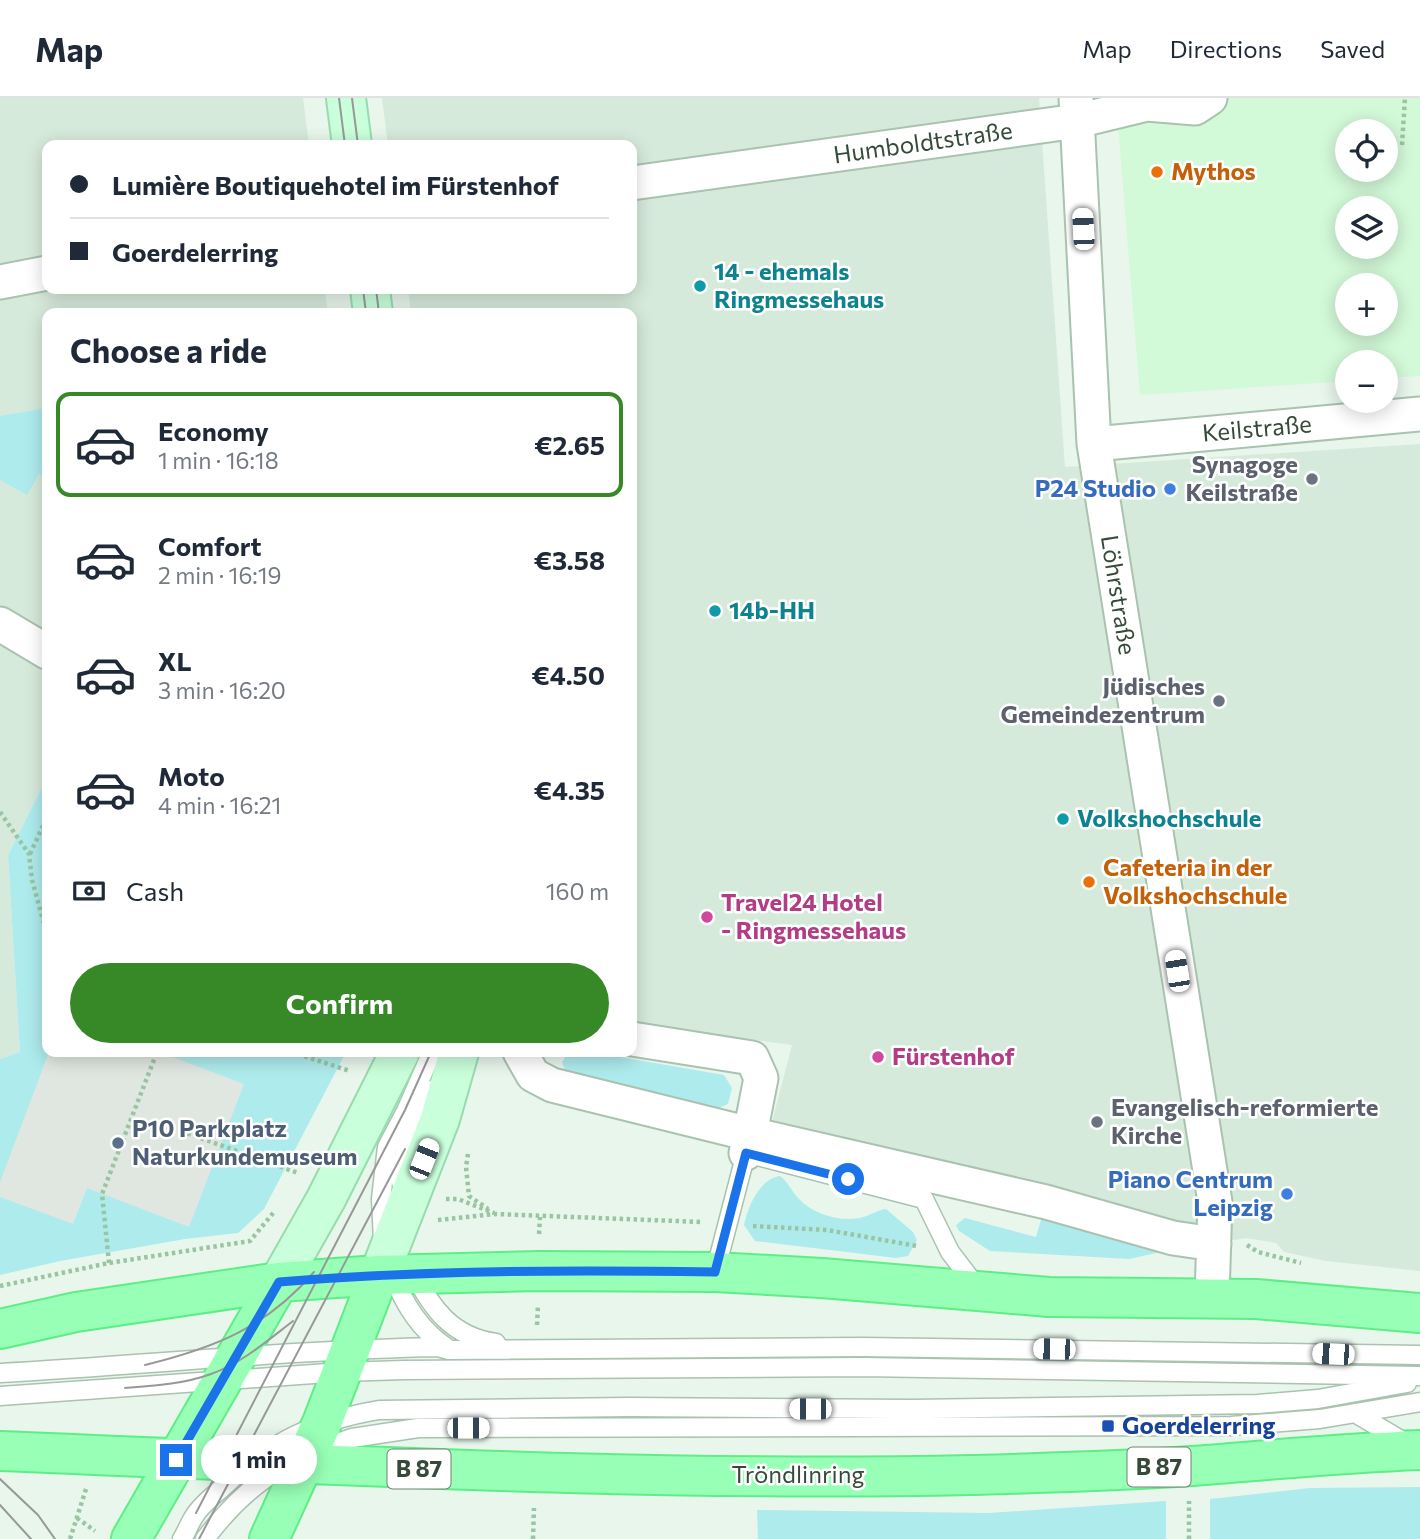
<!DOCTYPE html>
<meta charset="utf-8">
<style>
:root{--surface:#fff;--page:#f6f6f7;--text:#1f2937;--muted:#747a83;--line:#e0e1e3;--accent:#378928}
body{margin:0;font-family:Commissioner,sans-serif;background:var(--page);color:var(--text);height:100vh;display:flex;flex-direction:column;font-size:26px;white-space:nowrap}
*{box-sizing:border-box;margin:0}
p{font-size:23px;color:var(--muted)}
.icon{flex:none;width:38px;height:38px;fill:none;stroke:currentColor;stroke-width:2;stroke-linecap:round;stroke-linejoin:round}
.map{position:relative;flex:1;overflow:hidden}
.drawer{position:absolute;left:42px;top:210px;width:595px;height:749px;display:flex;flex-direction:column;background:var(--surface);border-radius:14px;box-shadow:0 4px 18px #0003}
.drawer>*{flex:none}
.top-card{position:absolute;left:42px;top:42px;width:595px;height:154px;border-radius:14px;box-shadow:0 4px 18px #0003;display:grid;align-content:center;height:154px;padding:0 28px;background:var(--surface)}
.controls{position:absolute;left:1335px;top:21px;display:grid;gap:14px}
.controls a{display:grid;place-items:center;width:63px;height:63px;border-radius:50%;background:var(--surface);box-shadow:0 4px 18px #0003;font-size:35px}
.end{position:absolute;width:32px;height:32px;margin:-16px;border:9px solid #1a73e8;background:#fff;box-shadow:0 0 0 4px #fff}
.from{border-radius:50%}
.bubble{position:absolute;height:49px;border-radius:24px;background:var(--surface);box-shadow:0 4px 18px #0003;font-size:23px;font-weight:700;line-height:49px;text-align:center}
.car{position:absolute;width:21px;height:42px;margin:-21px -10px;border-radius:9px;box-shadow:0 0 5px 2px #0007;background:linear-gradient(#fff 24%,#345 0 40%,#fff 0 76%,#345 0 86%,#fff 0)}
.top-card b{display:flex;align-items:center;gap:24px;height:66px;font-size:26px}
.top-card b+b{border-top:2px solid var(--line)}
.top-card i{width:18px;height:18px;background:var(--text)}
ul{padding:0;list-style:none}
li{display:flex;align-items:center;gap:21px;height:105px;margin:0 14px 10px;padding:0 14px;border:4px solid transparent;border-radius:14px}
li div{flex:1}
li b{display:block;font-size:26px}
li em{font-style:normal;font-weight:700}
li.current{border-color:var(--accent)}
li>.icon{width:63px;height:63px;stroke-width:1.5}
h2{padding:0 28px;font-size:32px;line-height:84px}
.pay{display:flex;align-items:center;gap:18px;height:77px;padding:0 28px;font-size:26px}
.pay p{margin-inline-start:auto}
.action{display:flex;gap:14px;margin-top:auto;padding:14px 28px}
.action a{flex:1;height:80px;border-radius:42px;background:var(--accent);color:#fff;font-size:28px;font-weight:700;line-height:80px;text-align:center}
header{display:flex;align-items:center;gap:42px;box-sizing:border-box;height:98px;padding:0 35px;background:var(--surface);border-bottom:2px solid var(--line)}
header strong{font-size:33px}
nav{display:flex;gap:38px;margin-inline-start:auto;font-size:24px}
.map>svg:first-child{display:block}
.residential{fill:#d6eadb}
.commercial{fill:#d2f9d8;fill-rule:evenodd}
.green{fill:#aeebed}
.parking{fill:#e0e7e1}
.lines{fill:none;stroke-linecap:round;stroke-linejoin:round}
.lane-casing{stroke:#aac2b0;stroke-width:21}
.street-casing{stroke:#aac2b0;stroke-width:37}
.secondary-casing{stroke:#96ddad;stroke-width:42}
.primary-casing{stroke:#5def86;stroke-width:42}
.path{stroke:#9ac5a3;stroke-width:4.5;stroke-dasharray:3.5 3.5;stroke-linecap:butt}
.lane{stroke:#fff;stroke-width:18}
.street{stroke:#fff;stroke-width:33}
.secondary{stroke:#c9ffdb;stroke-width:38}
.primary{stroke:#98ffb6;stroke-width:38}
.tram{stroke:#989898;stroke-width:2}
.route{stroke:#1a73e8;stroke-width:9}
.food-dot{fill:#e8710a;stroke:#fff;stroke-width:2.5}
.culture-dot{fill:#0f9aa8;stroke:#fff;stroke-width:2.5}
.worship-dot{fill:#6b7280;stroke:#fff;stroke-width:2.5}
.shop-dot{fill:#3f7fe0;stroke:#fff;stroke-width:2.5}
.hotel-dot{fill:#d1479c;stroke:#fff;stroke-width:2.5}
.service-dot{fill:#5c6f8a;stroke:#fff;stroke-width:2.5}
.transit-dot{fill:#1a4fb4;stroke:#fff;stroke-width:2.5}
.labels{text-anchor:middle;stroke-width:5;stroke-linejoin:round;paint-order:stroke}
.shield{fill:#fff;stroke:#728075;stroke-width:2}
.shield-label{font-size:23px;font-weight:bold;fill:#364a3a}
.street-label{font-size:24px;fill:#364a3a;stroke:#fff}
.food-label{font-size:24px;font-weight:bold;fill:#c56008;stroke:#fff;text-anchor:start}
.culture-label{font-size:24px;font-weight:bold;fill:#0d838f;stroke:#fff;text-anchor:start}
.worship-label{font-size:24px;font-weight:bold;fill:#5b616d;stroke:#fff;text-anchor:end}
.shop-label{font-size:24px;font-weight:bold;fill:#366cbe;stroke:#fff;text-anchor:end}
.hotel-label{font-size:24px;font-weight:bold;fill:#b23c85;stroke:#fff;text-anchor:start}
.service-label{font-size:24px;font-weight:bold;fill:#4e5e75;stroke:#fff;text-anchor:start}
.transit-label{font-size:24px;font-weight:bold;fill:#164399;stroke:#fff;text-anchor:start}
</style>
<header>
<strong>Map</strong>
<nav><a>Map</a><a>Directions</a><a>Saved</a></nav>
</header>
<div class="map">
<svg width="1420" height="1441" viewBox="0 0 1420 1441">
<rect width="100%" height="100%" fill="#e8f6ec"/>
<path class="residential" d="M0,0H303L309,47H47V191H325L328,215H47V688L43,687L8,757L20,954L0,961Z
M382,0H1039L1065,369L1420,346V1173L1326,1163L1284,1154L1276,1145L1246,1140L1235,1142L1181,1138L772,1024L792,947L632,925V215H411L408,191H632V47H388Z"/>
<path class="commercial" d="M1116,0H1420V278L1386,280V264H1348L1347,283L1140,297ZM1348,33H1386V72H1348ZM1348,110H1386V149H1348ZM1348,187H1386V226H1348Z"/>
<path class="green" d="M47,310V380L39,376L27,397L0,382V318Z
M43,687L47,688V954H346L264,1111L238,1135L185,1141L60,1163L0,1177V961L20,954L8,757Z
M568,954H592L724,977L732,990L728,1006L717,1011L565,972L562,964Z
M780,1078C788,1084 791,1092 798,1100C813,1116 838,1124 860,1120C869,1118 877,1112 886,1111L913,1134L917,1142L908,1158L896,1160L755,1143L744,1127C748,1109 759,1081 780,1078Z
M1045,1108L1170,1152L1129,1161L990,1153L959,1133L956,1127L965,1120L1036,1139Z
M1420,1389V1441H1210V1401L1310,1390Z
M1166,1403V1441H758L757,1412L989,1415Z"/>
<path class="parking" d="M49,954H160L244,986L189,1129L87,1090L73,1126L0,1099V1084Z"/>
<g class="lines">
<g class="lane-casing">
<path id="lane" d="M401,1084L405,1051L432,992
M383,1143L381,1101L387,1049L406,1013L432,954
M413,1173C431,1210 452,1239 496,1245
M715,1174L746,1055L924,1101L950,1154L979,1192
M392,1176C405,1207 419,1231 447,1250
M0,1275C146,1267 291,1252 438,1249L449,1252L862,1249L1420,1257
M0,1298L342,1274L404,1272L862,1269L1420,1278
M1355,1315L1406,1345
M312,1354L352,1340L418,1330L1231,1328L1320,1321L1420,1304
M182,1441C187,1433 190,1424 195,1417C201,1407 213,1398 222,1390C270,1344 314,1323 379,1312L628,1309L911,1311L1258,1306L1318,1301L1407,1285
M205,1441C226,1413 251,1388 281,1370"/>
</g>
<g class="street-casing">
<path id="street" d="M1076,0L1094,346L1215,1104L1212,1199
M632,85L1077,23L1147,6L1195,10L1210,0
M0,184L47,175
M1094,346L1420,316
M0,526L47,554
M520,954L533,977L552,987L750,1036L761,980L752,960L632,941
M746,1055L750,1036L1046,1104L1173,1140L1214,1146"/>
</g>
<g class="secondary-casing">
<path id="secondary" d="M346,0L352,47
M370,191L373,215
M379,1177L440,1021L459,954
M279,1184L326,1101L400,954"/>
</g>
<g class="primary-casing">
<path id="primary" d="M0,1231L76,1214L279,1184L379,1177L539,1173L715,1174L822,1180L1049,1199L1256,1201L1420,1215
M0,1353C324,1366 647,1384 971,1377C1044,1375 1119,1373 1192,1368C1268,1362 1344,1355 1420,1352
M131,1441L279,1184
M269,1441L322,1325L379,1177"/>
</g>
<path class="path" d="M1402,47L1405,0
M0,714L29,756L32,782L47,837
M30,756L47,719
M291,954L350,973
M181,1033L298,1075
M468,1056L466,1069L469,1098L488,1111
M446,1101H458L494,1115
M438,1122L495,1116L702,1124
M753,1128L827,1132L917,1148
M539,1136L540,1119
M1247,1147L1258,1154L1301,1165
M109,1165L102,1096L157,954
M0,1188L109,1165L250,1143L274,1114
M537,1227L538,1207
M77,1420L95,1433
M70,1441L86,1391
M533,1441L534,1410
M1189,1441V1403"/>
<use href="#lane" class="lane"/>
<use href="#street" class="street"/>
<use href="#secondary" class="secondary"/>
<use href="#primary" class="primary"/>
<path class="tram" d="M339,0L345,47
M352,0L358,47
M363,191L366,215
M376,191L379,215
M145,1267C214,1250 266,1230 314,1174
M125,1290C153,1288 184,1286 211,1276C242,1265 267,1243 293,1223
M0,1381L38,1417L55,1441
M0,1407L31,1441
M196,1415L405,1012L431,954
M199,1441L405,1051"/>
</g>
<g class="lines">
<path class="route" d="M176,1362L279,1184C424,1172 570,1172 715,1174L746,1055L848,1081"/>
</g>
<g class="food-dot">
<circle cx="1157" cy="74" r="7"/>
<circle cx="1089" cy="784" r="7"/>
</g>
<g class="culture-dot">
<circle cx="700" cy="188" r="7"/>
<circle cx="715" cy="513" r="7"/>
<circle cx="1063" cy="721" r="7"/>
</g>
<g class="worship-dot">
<circle cx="1312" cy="381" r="7"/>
<circle cx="1219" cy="603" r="7"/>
<circle cx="1097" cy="1024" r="7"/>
</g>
<g class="shop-dot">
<circle cx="1170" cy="391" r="7"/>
<circle cx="1287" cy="1096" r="7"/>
</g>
<g class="hotel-dot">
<circle cx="707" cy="819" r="7"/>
<circle cx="878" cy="959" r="7"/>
</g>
<circle class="service-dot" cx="118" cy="1045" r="7"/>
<rect class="transit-dot" x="1101" y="1321" width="14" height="14" rx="3.5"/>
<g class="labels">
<g class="shield">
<rect x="1127.5" y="1349.5" width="63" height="39" rx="5"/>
<rect x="387.5" y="1351.5" width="63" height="39" rx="5"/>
</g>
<g class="shield-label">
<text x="1159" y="1377">B 87</text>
<text x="419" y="1379">B 87</text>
</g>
<g class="street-label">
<text transform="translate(923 45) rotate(-8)" y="8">Humboldtstraße</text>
<text transform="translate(1257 331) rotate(-5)" y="8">Keilstraße</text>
<text transform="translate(1118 497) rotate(81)" y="8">Löhrstraße</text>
<text x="798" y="1385">Tröndlinring</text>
</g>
<g class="food-label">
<text x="1171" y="82">Mythos</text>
<text x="1103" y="778">Cafeteria in der<tspan x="1103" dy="28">Volkshochschule</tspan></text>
</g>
<g class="culture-label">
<text x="714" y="182">14 - ehemals<tspan x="714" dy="28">Ringmessehaus</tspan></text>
<text x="729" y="521">14b-HH</text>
<text x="1077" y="729">Volkshochschule</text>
</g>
<g class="worship-label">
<text x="1298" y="375">Synagoge<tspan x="1298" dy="28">Keilstraße</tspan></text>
<text x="1205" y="597">Jüdisches<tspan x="1205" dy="28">Gemeindezentrum</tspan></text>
<text x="1111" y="1018" text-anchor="start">Evangelisch-reformierte<tspan x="1111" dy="28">Kirche</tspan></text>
</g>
<g class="shop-label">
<text x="1156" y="399">P24 Studio</text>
<text x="1273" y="1090">Piano Centrum<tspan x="1273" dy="28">Leipzig</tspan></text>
</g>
<g class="hotel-label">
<text x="721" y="813">Travel24 Hotel<tspan x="721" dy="28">- Ringmessehaus</tspan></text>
<text x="892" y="967">Fürstenhof</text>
</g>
<g class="service-label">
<text x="132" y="1039">P10 Parkplatz<tspan x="132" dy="28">Naturkundemuseum</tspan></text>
</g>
<g class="transit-label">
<text x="1122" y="1336">Goerdelerring</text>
</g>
</g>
</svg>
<div class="controls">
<a><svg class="icon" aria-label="locate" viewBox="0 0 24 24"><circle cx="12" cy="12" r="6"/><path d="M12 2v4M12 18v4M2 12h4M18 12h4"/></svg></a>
<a><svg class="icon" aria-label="layers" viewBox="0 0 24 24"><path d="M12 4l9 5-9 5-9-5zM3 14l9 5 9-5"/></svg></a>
<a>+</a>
<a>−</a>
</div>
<i class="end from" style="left:848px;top:1081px"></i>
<i class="end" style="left:176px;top:1362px"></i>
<div class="bubble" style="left:201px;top:1337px;width:116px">1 min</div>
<i class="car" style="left:1083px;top:131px;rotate:357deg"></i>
<i class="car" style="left:1177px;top:873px;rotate:351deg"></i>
<i class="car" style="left:424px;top:1061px;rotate:22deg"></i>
<i class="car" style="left:1054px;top:1251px;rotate:271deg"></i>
<i class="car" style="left:1333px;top:1256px;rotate:272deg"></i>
<i class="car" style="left:810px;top:1311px;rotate:270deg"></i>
<i class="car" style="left:468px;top:1330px;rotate:90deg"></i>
<div class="top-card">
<b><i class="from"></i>Lumière Boutiquehotel im Fürstenhof</b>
<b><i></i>Goerdelerring</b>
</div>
<section class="drawer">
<h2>Choose a ride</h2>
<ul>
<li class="current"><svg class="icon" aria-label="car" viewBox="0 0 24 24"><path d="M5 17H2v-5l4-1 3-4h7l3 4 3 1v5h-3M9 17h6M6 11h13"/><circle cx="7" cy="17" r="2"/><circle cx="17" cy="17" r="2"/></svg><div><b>Economy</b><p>1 min · 16:18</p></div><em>€2.65</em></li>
<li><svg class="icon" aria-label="car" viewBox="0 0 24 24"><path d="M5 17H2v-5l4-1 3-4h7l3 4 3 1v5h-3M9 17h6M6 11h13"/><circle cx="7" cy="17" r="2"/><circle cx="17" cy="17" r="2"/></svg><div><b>Comfort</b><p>2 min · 16:19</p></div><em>€3.58</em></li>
<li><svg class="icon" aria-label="car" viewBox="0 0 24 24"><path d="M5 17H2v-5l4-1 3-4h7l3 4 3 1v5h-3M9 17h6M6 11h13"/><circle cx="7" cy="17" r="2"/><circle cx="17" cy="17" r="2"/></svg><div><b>XL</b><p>3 min · 16:20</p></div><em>€4.50</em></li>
<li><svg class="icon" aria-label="car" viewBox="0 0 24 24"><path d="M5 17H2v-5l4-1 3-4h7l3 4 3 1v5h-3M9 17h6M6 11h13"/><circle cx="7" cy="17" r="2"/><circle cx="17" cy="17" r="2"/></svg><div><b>Moto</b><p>4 min · 16:21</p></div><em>€4.35</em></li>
</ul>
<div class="pay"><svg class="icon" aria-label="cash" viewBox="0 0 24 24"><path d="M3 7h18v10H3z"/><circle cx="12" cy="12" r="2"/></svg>Cash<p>160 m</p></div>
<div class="action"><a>Confirm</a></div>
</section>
</div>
